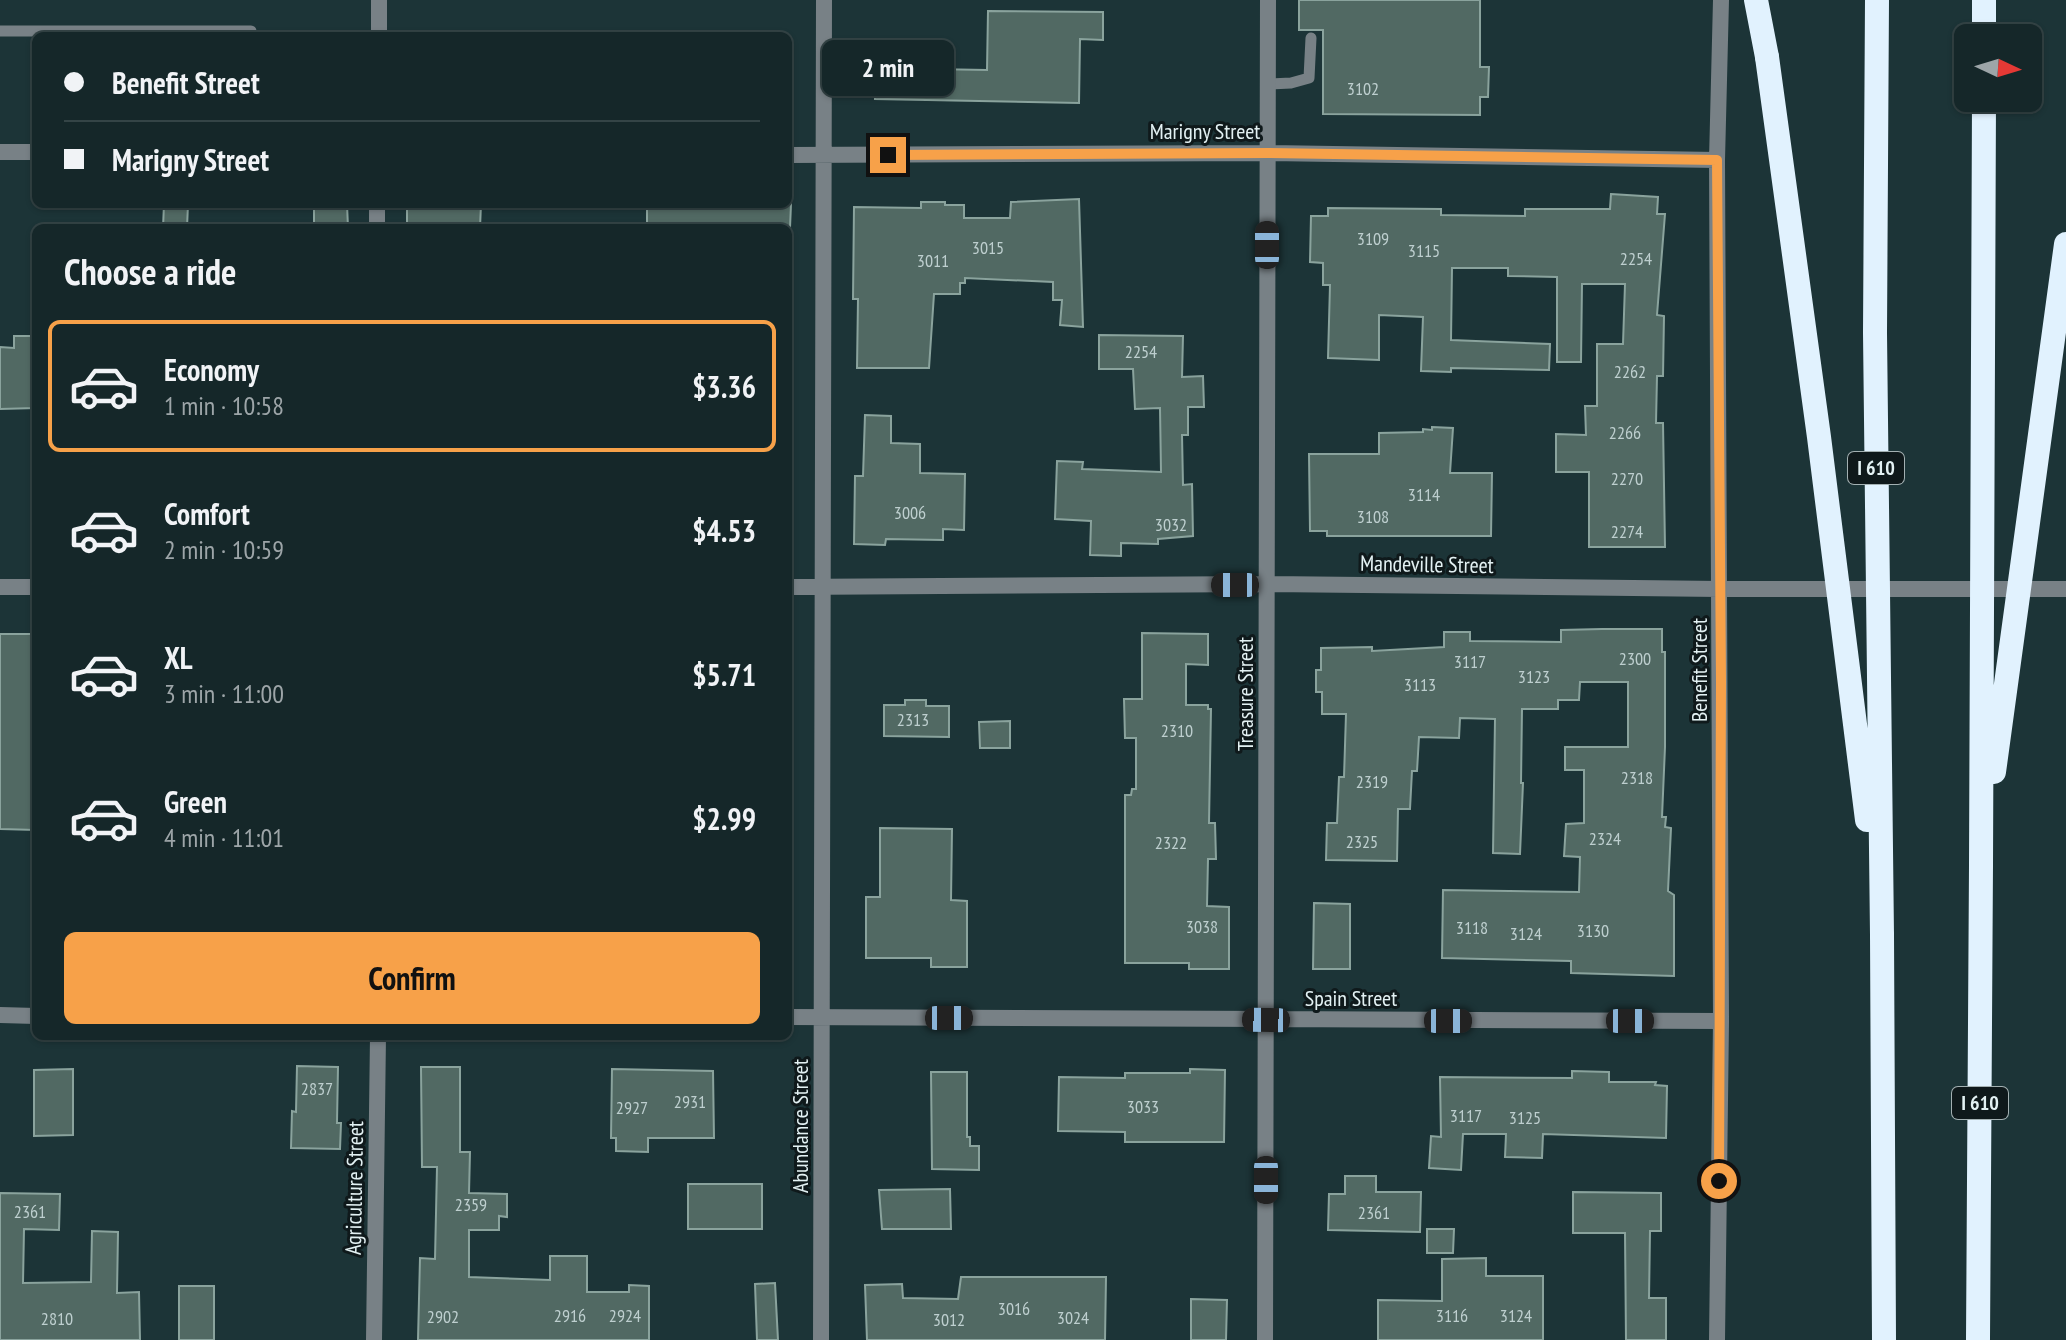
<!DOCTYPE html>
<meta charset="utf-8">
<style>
:root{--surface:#152729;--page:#1e2f31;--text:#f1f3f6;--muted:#9da5a8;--line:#344446;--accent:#f7a149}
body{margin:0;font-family:"PT Sans Narrow",sans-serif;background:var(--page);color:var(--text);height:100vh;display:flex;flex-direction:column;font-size:30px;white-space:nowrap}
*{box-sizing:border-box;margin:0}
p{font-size:26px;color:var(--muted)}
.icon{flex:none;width:44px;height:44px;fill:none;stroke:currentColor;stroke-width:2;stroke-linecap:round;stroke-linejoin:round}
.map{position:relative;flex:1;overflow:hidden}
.drawer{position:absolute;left:32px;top:224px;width:760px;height:816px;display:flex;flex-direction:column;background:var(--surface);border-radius:12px;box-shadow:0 2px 6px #0004,0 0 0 2px var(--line)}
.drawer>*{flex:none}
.guide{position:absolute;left:32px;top:32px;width:760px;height:176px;border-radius:12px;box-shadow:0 2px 6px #0004,0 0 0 2px var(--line);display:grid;align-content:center;height:176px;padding:0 32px;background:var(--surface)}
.needle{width:52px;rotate:94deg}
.buttons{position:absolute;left:1954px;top:24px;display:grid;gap:16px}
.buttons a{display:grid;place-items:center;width:88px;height:88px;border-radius:12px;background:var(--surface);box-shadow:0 2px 6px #0004,0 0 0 2px var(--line);font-size:40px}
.end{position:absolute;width:36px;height:36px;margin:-18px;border:10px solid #f7a149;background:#111;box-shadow:0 0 0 4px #111}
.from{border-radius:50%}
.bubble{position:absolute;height:56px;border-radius:12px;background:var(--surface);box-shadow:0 2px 6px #0004,0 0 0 2px var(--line);font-size:26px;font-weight:700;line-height:56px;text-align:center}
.car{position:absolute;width:24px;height:48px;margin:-24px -12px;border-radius:10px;box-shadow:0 0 6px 2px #0007;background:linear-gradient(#222 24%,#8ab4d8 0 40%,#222 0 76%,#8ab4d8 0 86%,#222 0)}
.guide b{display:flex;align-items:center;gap:28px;height:76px;font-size:30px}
.guide b+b{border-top:2px solid var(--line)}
.guide i{width:20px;height:20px;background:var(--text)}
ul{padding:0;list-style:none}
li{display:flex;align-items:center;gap:24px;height:132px;margin:0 16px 12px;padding:0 16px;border:4px solid transparent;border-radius:12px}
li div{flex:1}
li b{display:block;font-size:30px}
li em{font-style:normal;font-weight:700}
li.selected{border-color:var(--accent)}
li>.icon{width:72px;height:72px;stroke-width:1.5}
h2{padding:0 32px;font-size:36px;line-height:96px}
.primary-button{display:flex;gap:16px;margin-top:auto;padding:16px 32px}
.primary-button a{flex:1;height:92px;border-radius:12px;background:var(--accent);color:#111;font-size:32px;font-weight:700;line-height:92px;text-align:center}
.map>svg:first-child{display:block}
.building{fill:#516963;stroke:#8aa39d;stroke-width:2}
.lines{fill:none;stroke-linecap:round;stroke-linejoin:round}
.service{stroke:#788186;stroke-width:11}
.minor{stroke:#788186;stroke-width:16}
.motorway{stroke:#e1f2fe;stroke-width:24}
.motorway-bridge{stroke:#e1f2fe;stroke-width:24}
.route{stroke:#f7a149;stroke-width:10}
.labels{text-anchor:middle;stroke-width:6;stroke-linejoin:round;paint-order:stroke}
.number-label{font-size:18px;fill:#becfcf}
.shield{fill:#0f191b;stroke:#a3b0b2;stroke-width:2}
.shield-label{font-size:20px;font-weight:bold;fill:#e3f1f3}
.street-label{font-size:22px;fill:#e3f1f3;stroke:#0f191b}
</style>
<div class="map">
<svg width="2066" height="1340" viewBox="0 0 2066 1340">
<rect width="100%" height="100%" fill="#1c3437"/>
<path class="building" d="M1299,0H1480V67H1489L1488,97H1480V115L1323,114V30H1299Z
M988,11L1103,12V40L1080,39L1079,103L875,99L876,68L987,70Z
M1611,194L1658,197L1657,214H1665L1657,315L1664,316L1663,376H1657L1656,423H1663L1665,547H1589V472H1556V434L1586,435L1585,406H1597V344H1623L1625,284H1582L1581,362H1557V277L1508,276V268H1452L1451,340L1550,344L1549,370L1451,368V372L1421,371L1423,317L1379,315V360L1328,358L1330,285H1323V263L1310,262L1311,216H1328V208L1441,209V215L1525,216V209H1610Z
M1079,199L1083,327L1060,325L1062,300H1053V282L965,278V283H960V294H934L929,368H857L858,299H853L854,207L921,208V202H945V205H964V218H1010L1011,202Z
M164,204H188L187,228H163Z
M314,204H347L348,228H314Z
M407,204H481L480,228H407Z
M728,204H791L790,228L647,226V206L728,207Z
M1099,335L1183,336L1182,377L1203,376L1204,407H1188V435H1182L1183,485L1192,484L1193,536L1158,539V544L1121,543V556L1090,555L1091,521L1055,519L1057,461L1083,462L1082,469L1161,472L1160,408L1135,409L1133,369H1099Z
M14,336H36V408L0,409V347L14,348Z
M865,415L891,416V443L920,444V473L965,474L964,530L943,529V540L886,539L885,545L854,544L855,476H863Z
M1432,427L1453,428L1450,473H1492L1491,536H1327V531H1310L1309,454H1379V433L1423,432V429L1432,430Z
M1602,629H1662V652H1665V747L1662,817H1666L1665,827L1671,828L1668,891L1674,895V976L1571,973V961L1442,958L1443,890L1579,892L1580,857L1564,856L1566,824L1584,823V770H1565V747H1628V682H1580L1579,700H1558V709H1522L1521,783H1523L1520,854L1493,853L1495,719L1460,718L1459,738L1419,737L1417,771H1412L1410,809H1398L1397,861L1326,860L1327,823H1337L1339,777H1344L1346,714H1322V692H1316V670H1321V648L1372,647V651L1444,647V632H1470V641L1561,642V630Z
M1142,633L1208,634V665L1186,664V705H1208V709H1211L1209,823H1215L1216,859H1208L1207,906L1229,907V969H1189V963H1125V795H1131L1132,789H1136V738H1125L1124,699H1142Z
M0,634H36V830L0,829Z
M905,700H926V706H949V737L884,736V705H905Z
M1010,721V748H980L979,722Z
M880,828L952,829L951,900L967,901V967H931V958H866V897H880Z
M1314,903L1350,904V969H1313Z
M297,1066L338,1067L337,1123H341L340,1149L291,1148L292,1111L296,1112Z
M421,1067H460V1152H470L469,1193L507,1194V1217L499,1216V1230H469V1277L550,1280V1256H587V1292H629V1285L649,1286V1340H418L420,1258L435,1259L437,1167H422Z
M73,1069V1135L34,1136V1070Z
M612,1069L713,1071L714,1138H648V1152L616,1151V1138H611Z
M1190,1069L1225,1070L1224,1142H1125V1132L1058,1131L1059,1077L1125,1078V1073H1190Z
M1572,1071L1609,1072V1082H1656L1655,1085L1667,1086L1666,1138L1543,1134L1542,1158L1505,1157L1506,1134H1463L1461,1170L1429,1168L1431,1136L1441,1137L1440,1077L1572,1078Z
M931,1072H967V1137H970V1146H979V1170L932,1169Z
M1345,1176H1376V1192H1421L1420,1232L1328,1230L1329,1194H1345Z
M688,1184H762V1229H688Z
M950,1189L951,1229H882L879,1190Z
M1573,1192L1661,1193V1231H1650L1649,1298H1666V1340H1626L1625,1233H1573Z
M0,1193L60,1194L59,1230L24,1229L23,1283L91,1282L92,1231L118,1232L117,1293L139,1292L140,1340H0Z
M1427,1229H1454L1453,1253H1427Z
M1486,1258V1276H1543V1340H1378V1300L1442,1301V1259Z
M961,1277H1106L1105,1340H867L865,1285L902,1284L903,1298L958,1299Z
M775,1283L778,1340H757L755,1284Z
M179,1286H214V1340H179Z
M1191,1299L1227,1300L1226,1340H1191Z"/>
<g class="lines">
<path class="service" d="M0,31H251
M1268,84L1291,83L1309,78L1311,38"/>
<path class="minor" d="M379,36V0
M0,152H36
M788,155L1268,153L1717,160
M377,228V204
M0,587H36
M788,587L1267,584L1720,589H2066
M0,1015L36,1016
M788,1017L1721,1021
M374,1340L378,1036
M821,1340L824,0
M1265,1340L1268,0
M1717,1340L1721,1021L1717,160L1721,0"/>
<path class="motorway" d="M1756,0L1767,57
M1984,38V0
M1882,935L1884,1340
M1978,1340L1981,865"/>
<path class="motorway-bridge" d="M1877,0L1875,333L1882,935
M1767,57L1819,437L1867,820
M1994,772L2066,244
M1981,865L1984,98"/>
</g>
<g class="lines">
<path class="route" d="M888,155L1268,153L1717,160L1721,682L1719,1181"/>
</g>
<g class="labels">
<g class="number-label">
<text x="1363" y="95">3102</text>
<text x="1373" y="245">3109</text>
<text x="988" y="254">3015</text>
<text x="1424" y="257">3115</text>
<text x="1636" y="265">2254</text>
<text x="933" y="267">3011</text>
<text x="1141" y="358">2254</text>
<text x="1630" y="378">2262</text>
<text x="1625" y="439">2266</text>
<text x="1627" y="485">2270</text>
<text x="1424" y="501">3114</text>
<text x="910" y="519">3006</text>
<text x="1373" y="523">3108</text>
<text x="1171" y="531">3032</text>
<text x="1627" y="538">2274</text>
<text x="1635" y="665">2300</text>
<text x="1470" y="668">3117</text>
<text x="1534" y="683">3123</text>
<text x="1420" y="691">3113</text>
<text x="913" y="726">2313</text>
<text x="1177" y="737">2310</text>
<text x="1637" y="784">2318</text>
<text x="1372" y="788">2319</text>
<text x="1605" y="845">2324</text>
<text x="1362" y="848">2325</text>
<text x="1171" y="849">2322</text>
<text x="1202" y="933">3038</text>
<text x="1472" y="934">3118</text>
<text x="1593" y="937">3130</text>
<text x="1526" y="940">3124</text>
<text x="317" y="1095">2837</text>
<text x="690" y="1108">2931</text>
<text x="1143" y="1113">3033</text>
<text x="632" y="1114">2927</text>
<text x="1466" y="1122">3117</text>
<text x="1525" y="1124">3125</text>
<text x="471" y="1211">2359</text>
<text x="30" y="1218">2361</text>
<text x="1374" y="1219">2361</text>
<text x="1014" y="1315">3016</text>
<text x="570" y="1322">2916</text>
<text x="625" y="1322">2924</text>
<text x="1452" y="1322">3116</text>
<text x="1516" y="1322">3124</text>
<text x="443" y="1323">2902</text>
<text x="1073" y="1324">3024</text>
<text x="57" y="1325">2810</text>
<text x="949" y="1326">3012</text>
</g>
<g class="shield">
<rect x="1848" y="452" width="56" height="32" rx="6"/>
<rect x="1952" y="1087" width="56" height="32" rx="6"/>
</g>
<g class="shield-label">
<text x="1876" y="475">I 610</text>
<text x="1980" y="1110">I 610</text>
</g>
<g class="street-label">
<text x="1205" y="139">Marigny Street</text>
<text transform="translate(1427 564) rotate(1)" y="8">Mandeville Street</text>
<text transform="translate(1699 670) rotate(-90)" y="8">Benefit Street</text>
<text transform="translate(1245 694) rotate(-90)" y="8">Treasure Street</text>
<text x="1351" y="1006">Spain Street</text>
<text transform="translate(800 1126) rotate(-90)" y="8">Abundance Street</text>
<text transform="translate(354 1188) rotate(-89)" y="8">Agriculture Street</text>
</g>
</g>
</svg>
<div class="buttons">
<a><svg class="needle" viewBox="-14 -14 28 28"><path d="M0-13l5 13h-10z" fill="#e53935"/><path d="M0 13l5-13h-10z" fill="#9da5a8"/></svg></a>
</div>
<i class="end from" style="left:1719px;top:1181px"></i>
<i class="end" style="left:888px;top:155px"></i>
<div class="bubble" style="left:822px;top:40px;width:132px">2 min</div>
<i class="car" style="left:1267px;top:245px;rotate:0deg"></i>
<i class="car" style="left:1235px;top:585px;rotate:270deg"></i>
<i class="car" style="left:949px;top:1018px;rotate:90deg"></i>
<i class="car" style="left:1266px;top:1020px;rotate:271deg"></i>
<i class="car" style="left:1448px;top:1021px;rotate:90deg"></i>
<i class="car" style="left:1630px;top:1021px;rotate:90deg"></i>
<i class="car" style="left:1266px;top:1180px;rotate:180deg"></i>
<div class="guide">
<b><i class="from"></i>Benefit Street</b>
<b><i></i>Marigny Street</b>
</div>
<section class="drawer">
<h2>Choose a ride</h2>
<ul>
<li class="selected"><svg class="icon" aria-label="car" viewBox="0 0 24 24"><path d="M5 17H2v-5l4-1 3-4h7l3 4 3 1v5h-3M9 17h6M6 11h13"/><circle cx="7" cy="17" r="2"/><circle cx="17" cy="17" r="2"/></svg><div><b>Economy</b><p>1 min · 10:58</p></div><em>$3.36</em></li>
<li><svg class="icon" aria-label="car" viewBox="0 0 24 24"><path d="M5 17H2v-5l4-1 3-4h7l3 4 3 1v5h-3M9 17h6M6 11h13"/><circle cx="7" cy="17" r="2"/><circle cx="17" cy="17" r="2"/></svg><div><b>Comfort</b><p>2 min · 10:59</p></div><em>$4.53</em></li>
<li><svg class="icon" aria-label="car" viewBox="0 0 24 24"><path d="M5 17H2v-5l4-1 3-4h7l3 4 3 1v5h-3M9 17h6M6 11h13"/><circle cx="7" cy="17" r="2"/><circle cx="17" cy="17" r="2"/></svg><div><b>XL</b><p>3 min · 11:00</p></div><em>$5.71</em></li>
<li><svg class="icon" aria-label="car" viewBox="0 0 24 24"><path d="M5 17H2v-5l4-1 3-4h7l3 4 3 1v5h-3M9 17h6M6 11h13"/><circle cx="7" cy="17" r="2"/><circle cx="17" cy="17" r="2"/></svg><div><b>Green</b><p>4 min · 11:01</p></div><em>$2.99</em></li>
</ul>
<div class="primary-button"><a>Confirm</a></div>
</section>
</div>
